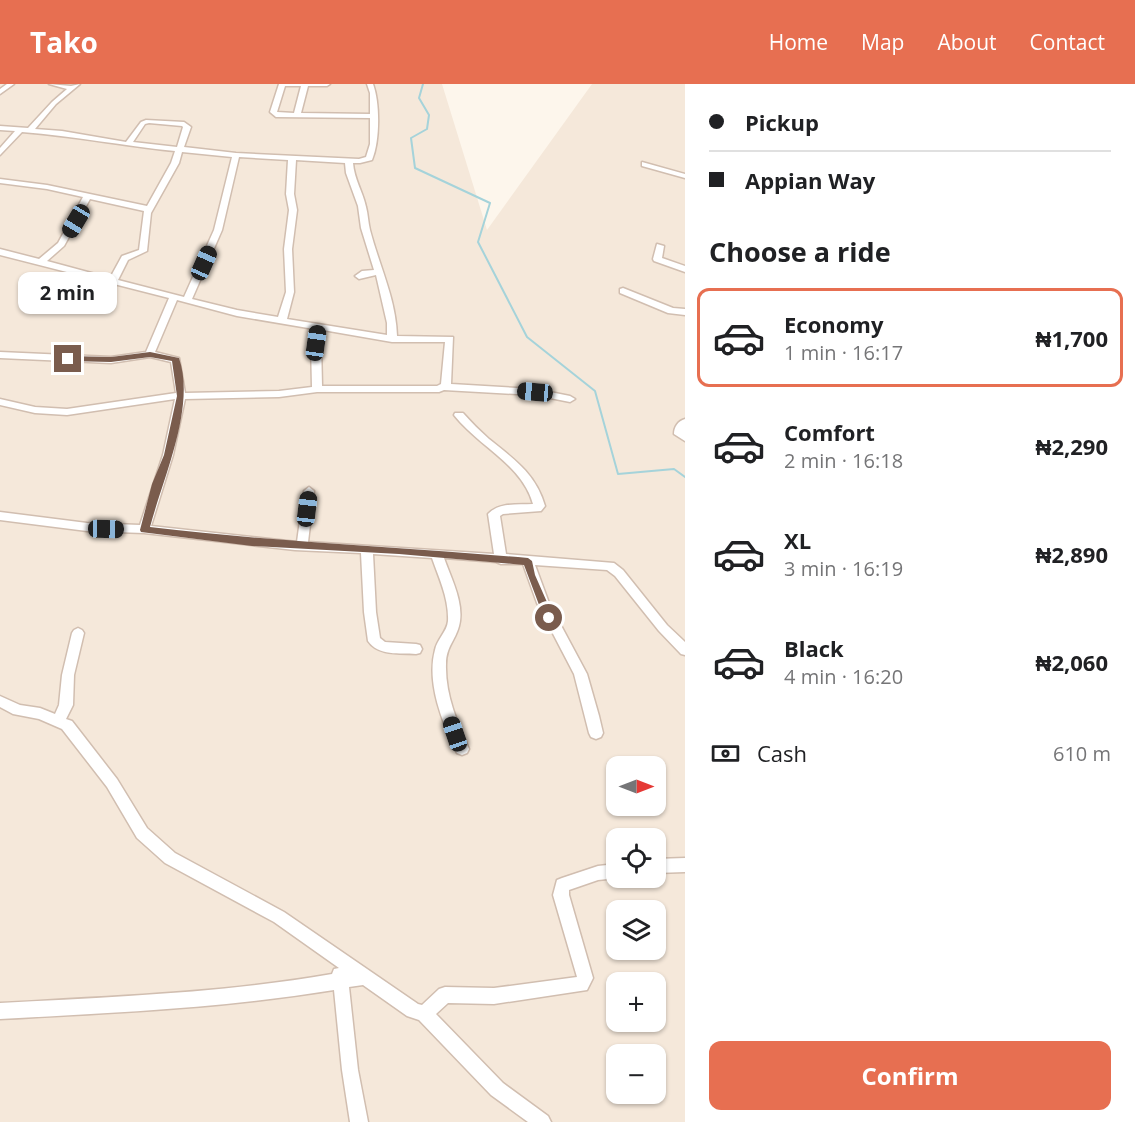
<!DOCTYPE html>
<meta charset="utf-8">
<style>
:root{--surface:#fff;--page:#f2f2f2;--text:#202124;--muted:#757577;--line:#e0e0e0;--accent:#e76f51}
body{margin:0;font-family:"Open Sans",sans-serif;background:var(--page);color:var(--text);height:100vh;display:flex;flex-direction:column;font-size:22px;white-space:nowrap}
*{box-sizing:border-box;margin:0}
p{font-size:20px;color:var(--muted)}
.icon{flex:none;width:33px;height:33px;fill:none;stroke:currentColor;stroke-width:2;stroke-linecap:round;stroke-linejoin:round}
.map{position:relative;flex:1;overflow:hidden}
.panel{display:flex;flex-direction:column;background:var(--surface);width:450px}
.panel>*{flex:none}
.guide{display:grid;align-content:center;height:132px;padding:0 24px;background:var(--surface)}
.needle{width:39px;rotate:90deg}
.controls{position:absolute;left:606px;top:672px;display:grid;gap:12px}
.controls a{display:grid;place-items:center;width:60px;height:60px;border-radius:12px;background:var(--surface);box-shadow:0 2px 4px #0004;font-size:30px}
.end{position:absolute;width:27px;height:27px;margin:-14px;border:8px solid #7a5c4d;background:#fff;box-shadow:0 0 0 3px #fff}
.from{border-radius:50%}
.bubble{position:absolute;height:42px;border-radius:12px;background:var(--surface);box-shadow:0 2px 4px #0004;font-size:20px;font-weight:700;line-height:42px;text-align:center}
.car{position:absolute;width:18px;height:36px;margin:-18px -9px;border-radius:8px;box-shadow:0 0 4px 2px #0007;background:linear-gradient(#222 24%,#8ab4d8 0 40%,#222 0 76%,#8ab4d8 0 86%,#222 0)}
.guide b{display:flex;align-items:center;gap:21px;height:57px;font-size:22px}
.guide b+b{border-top:2px solid var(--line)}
.guide i{width:15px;height:15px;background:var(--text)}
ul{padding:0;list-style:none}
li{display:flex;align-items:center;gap:18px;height:99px;margin:0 12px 9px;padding:0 12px;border:3px solid transparent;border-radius:12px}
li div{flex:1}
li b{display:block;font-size:22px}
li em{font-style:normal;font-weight:700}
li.active{border-color:var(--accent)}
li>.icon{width:54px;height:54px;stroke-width:1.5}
h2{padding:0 24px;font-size:27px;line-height:72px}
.pay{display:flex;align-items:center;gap:15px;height:66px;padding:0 24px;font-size:22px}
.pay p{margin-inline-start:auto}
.button{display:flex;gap:12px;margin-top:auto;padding:12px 24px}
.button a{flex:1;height:69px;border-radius:12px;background:var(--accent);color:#fff;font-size:24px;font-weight:700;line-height:69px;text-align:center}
header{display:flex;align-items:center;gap:36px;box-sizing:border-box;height:84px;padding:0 30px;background:var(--accent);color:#fff}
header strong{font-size:28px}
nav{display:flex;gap:33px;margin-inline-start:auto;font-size:21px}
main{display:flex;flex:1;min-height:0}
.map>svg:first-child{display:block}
.residential{fill:#f5e8da;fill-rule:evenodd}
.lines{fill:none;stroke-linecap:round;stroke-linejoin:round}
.stream{stroke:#a5d3da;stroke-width:2}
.minor-casing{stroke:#d1beb0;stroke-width:3}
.minor{fill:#fff;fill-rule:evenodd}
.route{fill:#7a5c4d}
</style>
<header>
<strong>Tako</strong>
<nav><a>Home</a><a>Map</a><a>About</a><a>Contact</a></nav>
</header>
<main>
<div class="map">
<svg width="685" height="1038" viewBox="0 0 685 1038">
<rect width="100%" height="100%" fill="#fdf6ec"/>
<path class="residential" d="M0,0H442L487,146L592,0H685V1038H0ZM616,682H656V722H616ZM616,754H656V794H616ZM616,826H656V866H616ZM616,898H656V938H616ZM616,970H656V1010H616Z"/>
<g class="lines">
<path class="stream" d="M423,0L419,14L429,31L427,45L411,54L415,84L490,119L478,158L527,253L595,307L618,390L674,385L685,393"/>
<g class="minor-casing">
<path id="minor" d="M7,0H14L0,10V5Z
M49,0L71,2L80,0L56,20L35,45L62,47L126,58L141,38L146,36L184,38L191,43L184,63L236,69L359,75L366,73L370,60V34L276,33L270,28L279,0H330L327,2H308L301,29L370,30V9L367,0H373C380,19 380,57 372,76L360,79H353C354,95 363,108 366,123C368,130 368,138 370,146C379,181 396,215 397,252L453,253L451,300L535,305L570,312L575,315L570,318L535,311L444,306L439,308H317L279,313L185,315L173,371L151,442L297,458L304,407L309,403L314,407L308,458L494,470L488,430C499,418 518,421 533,420C522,380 479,363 454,331L455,329H463C471,338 480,347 489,355C514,375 536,390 545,422L541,427L503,430L500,432L506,470L614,479L623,486L667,541L685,558V571L681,570L659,547L615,492L607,486L535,481L549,519L587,590L599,632L603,649L601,653L596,655L591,653L589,649L574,590L537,519L523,480H501L496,478L444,474C451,494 465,520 459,542C455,557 446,563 446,580C445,610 457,638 469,665L467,669L462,671L457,669C443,640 426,599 435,566C437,555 447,548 448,537C449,515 439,494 432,474L373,470L376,528L380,554L385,558L416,560L420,561L422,565L420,569L416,570C400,569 378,572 368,557L364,528L361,469L295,466L144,449L87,447L0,436V428L87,439L140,441L163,371L175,315L67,331L35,329L0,321V315L35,323L67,325L176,309L171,278L150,273L111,279L0,274V268L111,273L146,268L169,214L0,171V165L39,175L58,159L83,113L47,105L0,99V95L47,101L147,122L171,79L175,67C124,62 74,52 22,48L0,71V64L15,47L0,46V42L28,44L52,18L67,5ZM285,2H301L294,29L277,28ZM149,39L182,42L183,43L177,63L133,58L145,40ZM182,68L232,73L214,146L184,213L118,196L128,176L147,167L151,129L179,79ZM239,73L288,76L286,110L289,126L284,165L286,208L278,233L237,226L192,215L222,146ZM296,76L345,79L346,89L358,122L361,144L374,186L362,187L355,192L359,195L376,191L387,239V251L287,235L294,208L292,165L297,126L294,110ZM90,115L144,127L139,166L122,172L110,194L47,177L64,162ZM177,216L237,232L314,245L311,259L312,303L279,307L185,309L179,274L155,268ZM323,246L392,258H445L441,300L437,302H322L321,259Z
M642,78L685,90V94L642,82Z
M657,160L664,162L662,174L685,182V188L654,177L653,175Z
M623,204L673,224L685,225V231L668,229L620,209V205Z
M685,335V357L674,350C674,343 678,337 685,335Z
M78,544L82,546L84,549L74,591L73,621L66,635L72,637L117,695L147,744L175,769L284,828L418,920L422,921L439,905L445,903L494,904L577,893L553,811L557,796L562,794L598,782L616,780L617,794L598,796L569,806V811L593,894L587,906L494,920L448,919L436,930L503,999L548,1032L551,1038H528L491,1011L419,936L407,932L363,901L349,903L358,986L368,1038H350L342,986L334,906C223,924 111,929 0,935V919C111,913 223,909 332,890L334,885L339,884L274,838L165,779L137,754L107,703L62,645L39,635L13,630L0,623V612L20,621L40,624L55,630L59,621L62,591L72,549L74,546Z
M685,774V788L656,789V775Z"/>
</g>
<use href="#minor" class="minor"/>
</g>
<path class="route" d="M150,268L179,274C196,323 163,394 150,443C275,458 402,463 528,474L532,477L535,491L554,534L552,537L549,538L544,534L524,481L399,470L252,462L141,448L140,446L152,400L164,371L177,312L172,277L150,273L111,278L68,277L64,275L68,272L111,273Z"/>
</svg>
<div class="controls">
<a><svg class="needle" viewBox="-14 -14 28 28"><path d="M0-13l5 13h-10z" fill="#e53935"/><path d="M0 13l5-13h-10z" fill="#757577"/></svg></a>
<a><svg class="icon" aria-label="locate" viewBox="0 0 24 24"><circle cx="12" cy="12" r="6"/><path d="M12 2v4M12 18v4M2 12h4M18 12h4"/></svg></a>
<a><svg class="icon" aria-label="layers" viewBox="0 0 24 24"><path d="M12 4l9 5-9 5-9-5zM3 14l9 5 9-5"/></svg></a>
<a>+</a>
<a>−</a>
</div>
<i class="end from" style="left:549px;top:534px"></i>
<i class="end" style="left:68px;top:275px"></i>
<div class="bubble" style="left:18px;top:188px;width:99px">2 min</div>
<i class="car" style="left:76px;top:137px;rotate:211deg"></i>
<i class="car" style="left:204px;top:179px;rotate:24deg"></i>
<i class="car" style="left:316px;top:259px;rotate:8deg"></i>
<i class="car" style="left:535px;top:308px;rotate:275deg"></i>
<i class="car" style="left:307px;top:425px;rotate:7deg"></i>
<i class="car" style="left:106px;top:445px;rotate:91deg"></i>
<i class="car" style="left:455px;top:650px;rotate:341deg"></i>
</div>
<section class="panel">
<div class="guide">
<b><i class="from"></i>Pickup</b>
<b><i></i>Appian Way</b>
</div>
<h2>Choose a ride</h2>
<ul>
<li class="active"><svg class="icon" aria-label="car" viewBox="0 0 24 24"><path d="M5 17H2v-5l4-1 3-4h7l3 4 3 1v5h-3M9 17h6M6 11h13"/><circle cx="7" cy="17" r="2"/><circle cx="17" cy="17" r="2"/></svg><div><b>Economy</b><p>1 min · 16:17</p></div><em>₦1,700</em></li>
<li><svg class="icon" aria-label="car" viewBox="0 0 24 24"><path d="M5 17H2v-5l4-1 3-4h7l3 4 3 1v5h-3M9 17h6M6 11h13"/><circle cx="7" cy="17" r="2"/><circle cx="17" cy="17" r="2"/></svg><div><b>Comfort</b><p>2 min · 16:18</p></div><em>₦2,290</em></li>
<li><svg class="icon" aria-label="car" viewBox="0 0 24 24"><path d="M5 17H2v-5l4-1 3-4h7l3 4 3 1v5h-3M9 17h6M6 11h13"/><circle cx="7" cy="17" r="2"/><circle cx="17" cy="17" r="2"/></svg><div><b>XL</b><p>3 min · 16:19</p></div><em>₦2,890</em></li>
<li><svg class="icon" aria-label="car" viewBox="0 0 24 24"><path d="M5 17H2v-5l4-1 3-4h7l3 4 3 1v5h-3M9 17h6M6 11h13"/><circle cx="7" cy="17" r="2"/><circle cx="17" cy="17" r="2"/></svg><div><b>Black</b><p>4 min · 16:20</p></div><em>₦2,060</em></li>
</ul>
<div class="pay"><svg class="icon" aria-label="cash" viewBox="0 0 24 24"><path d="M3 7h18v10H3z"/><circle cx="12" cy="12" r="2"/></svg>Cash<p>610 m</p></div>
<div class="button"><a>Confirm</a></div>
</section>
</main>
